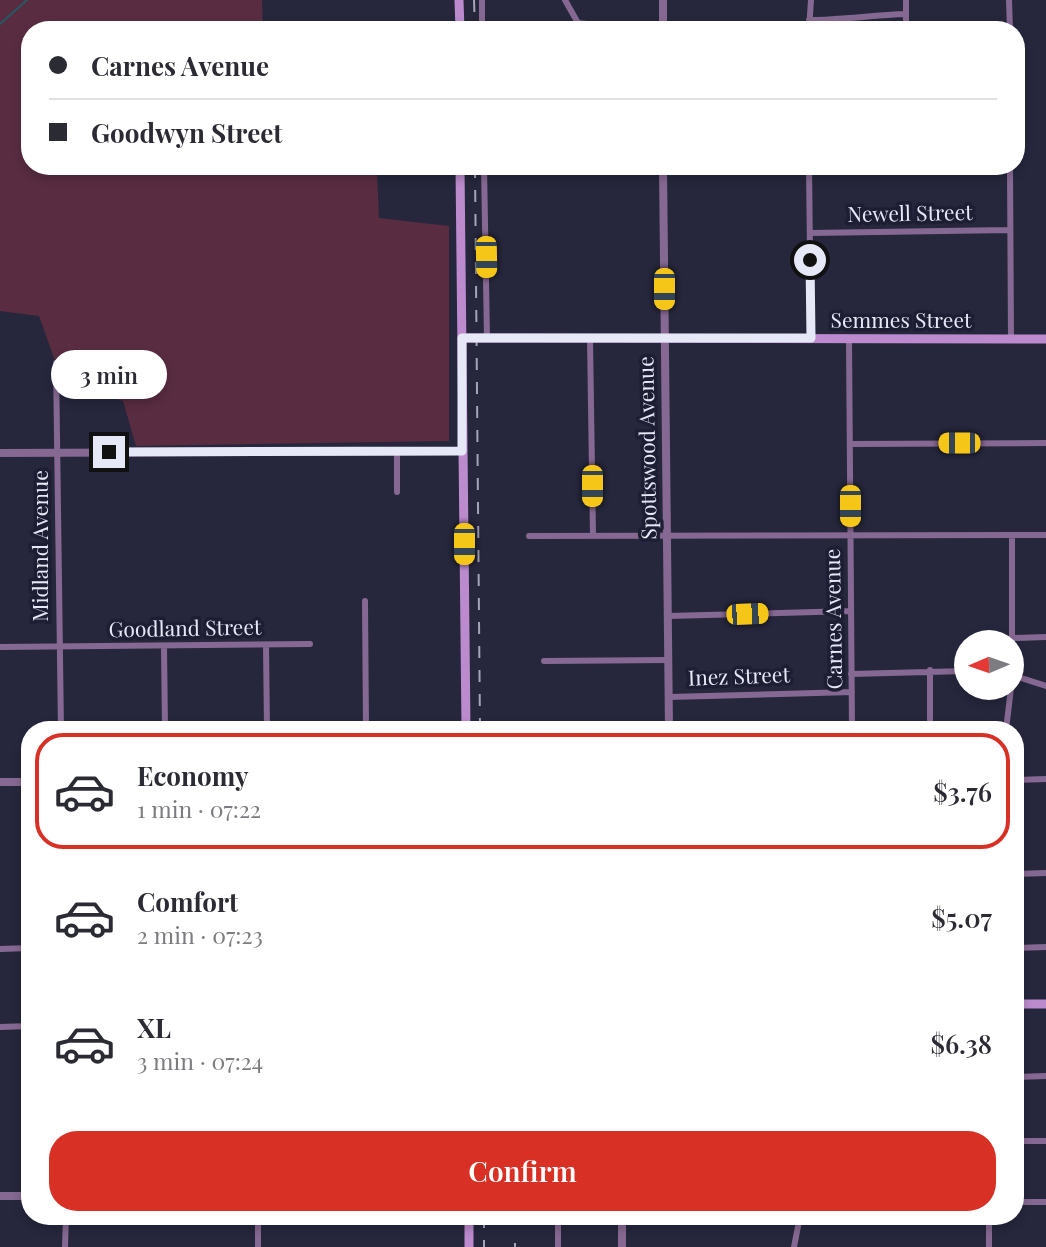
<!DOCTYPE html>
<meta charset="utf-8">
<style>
:root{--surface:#fff;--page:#f7f7f7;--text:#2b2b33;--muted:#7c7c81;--line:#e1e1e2;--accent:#d93025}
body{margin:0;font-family:"Playfair Display",serif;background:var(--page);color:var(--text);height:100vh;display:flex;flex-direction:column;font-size:26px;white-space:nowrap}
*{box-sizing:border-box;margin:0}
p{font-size:23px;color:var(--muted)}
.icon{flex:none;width:38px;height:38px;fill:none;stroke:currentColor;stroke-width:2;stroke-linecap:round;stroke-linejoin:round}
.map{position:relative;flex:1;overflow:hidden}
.drawer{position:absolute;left:21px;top:721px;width:1003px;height:504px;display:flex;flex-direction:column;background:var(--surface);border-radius:28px;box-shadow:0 4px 10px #0003}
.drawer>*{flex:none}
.hud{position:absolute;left:21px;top:21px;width:1004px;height:154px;border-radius:28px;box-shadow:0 4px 10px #0003;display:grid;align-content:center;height:154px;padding:0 28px;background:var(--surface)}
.needle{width:46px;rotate:268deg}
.fabs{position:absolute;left:954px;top:630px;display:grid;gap:14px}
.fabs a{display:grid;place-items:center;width:70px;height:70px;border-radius:50%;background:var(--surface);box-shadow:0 4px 10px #0003;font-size:35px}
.end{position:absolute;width:32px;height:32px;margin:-16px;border:9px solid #e7e8f7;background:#111;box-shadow:0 0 0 4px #111}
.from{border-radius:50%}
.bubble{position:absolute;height:49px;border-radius:24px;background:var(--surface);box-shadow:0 4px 10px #0003;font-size:23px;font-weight:600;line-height:49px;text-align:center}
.car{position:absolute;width:21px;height:42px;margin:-21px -10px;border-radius:9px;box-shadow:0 0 5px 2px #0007;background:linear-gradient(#f5c518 24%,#345 0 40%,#f5c518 0 76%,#345 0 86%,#f5c518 0)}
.hud b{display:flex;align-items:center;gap:24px;height:66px;font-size:26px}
.hud b+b{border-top:2px solid var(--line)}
.hud i{width:18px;height:18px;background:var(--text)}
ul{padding:12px 0 0;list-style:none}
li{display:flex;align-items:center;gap:21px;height:116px;margin:0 14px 10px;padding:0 14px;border:4px solid transparent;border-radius:28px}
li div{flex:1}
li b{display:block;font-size:26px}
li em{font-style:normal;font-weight:600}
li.selected{border-color:var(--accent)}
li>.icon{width:63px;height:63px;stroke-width:1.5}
.action{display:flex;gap:14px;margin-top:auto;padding:14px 28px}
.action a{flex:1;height:80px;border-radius:28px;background:var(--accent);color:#fff;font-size:28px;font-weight:600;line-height:80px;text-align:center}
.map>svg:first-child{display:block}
.green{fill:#592c42}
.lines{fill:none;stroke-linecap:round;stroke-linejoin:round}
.stream{stroke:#235a64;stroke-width:2}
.minor{stroke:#866992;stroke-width:6}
.tertiary{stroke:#866992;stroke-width:8}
.secondary{stroke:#bb8bce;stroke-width:9}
.rail{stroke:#a4a5b7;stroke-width:2;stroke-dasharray:12 12;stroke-linecap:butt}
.route{stroke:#e7e8f7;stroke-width:9}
.labels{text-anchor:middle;stroke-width:7;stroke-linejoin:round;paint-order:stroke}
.street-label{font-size:21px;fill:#e7e8f7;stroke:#1d1e33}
</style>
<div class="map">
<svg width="1046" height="1247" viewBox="0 0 1046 1247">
<rect width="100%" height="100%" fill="#26273d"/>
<path class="green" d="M0,0H262L263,30H30V166H338L339,170L377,174L379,218L449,226V441L136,446L123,401L63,383L39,316L0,311Z"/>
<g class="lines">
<path class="stream" d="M0,24L27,0
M87,357L95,361"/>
<path class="minor" d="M482,0V30
M565,0L578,23L638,30
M1009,0L1010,30
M809,20C842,20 873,15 906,14
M809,30L811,0
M906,30V0
M484,166L487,338
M809,166L811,339
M1010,166L1011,339
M810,233L1010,230
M590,339L593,536
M849,340L852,730
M56,363L61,730
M850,444L1046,443
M397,492V451
M529,536L1046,535
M365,601L366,730
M668,616L851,611
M1013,638L1046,637
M266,645L267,730
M164,646L165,730
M0,647L310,644
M544,661L668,660
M930,670V730
M851,674L966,671
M1012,675L1046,686
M1012,682V536
M669,697L852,692
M1006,730L1011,688
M1015,780L1046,779
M1015,874L1046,873
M1015,948L1046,947
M0,949L30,948
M0,1027L30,1026
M1015,1077L1046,1076
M1015,1141H1046
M1015,1202H1046
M258,1216V1247
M558,1216V1247
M65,1247L66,1216
M794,1247L800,1216
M989,1247V1216"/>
<path class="tertiary" d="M663,0V30
M663,166L669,730
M0,453L462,451
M0,782H30
M0,1196H30
M622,1216V1247"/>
<path class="secondary" d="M459,0L460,30
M460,166L466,730
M462,338L1046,339
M1015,1004H1046
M469,1216V1247"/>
<path class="rail" d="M474,0L475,30
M475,166L480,730
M484,1216V1247
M515,1243V1247"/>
</g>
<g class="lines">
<path class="route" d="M109,452L462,451V338H811L810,260"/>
</g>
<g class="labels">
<g class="street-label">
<text transform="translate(910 214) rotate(-1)" y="7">Newell Street</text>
<text x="901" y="328">Semmes Street</text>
<text transform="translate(648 448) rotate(-91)" y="7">Spottswood Avenue</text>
<text transform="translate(41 546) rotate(-90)" y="7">Midland Avenue</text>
<text transform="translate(834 619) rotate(-91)" y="7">Carnes Avenue</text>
<text transform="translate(185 629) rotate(-1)" y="7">Goodland Street</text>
<text transform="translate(739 677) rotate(-2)" y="7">Inez Street</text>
</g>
</g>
</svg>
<div class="fabs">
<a><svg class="needle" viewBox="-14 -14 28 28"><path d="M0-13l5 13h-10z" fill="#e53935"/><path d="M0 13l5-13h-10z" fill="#7c7c81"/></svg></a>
</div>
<i class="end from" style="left:810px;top:260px"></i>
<i class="end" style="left:109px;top:452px"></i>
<div class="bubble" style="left:51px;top:350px;width:116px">3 min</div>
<i class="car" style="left:486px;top:257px;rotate:179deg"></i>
<i class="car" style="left:664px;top:289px;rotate:180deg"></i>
<i class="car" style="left:959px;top:443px;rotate:270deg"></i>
<i class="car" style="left:592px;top:486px;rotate:180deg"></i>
<i class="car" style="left:850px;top:506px;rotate:180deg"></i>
<i class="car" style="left:464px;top:544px;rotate:180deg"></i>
<i class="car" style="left:747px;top:614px;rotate:88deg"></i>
<div class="hud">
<b><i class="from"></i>Carnes Avenue</b>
<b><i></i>Goodwyn Street</b>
</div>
<section class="drawer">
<ul>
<li class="selected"><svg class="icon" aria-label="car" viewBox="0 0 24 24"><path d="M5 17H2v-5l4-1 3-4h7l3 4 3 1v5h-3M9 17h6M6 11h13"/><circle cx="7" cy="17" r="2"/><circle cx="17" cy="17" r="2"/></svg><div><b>Economy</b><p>1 min · 07:22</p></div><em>$3.76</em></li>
<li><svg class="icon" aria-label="car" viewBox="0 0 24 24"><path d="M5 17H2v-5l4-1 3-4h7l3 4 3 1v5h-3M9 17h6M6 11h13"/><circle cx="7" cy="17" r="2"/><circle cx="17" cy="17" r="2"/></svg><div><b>Comfort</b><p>2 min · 07:23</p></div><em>$5.07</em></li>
<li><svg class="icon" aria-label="car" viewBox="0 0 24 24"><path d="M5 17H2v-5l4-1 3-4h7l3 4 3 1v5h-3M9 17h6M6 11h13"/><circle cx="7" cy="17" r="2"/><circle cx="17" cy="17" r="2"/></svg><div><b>XL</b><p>3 min · 07:24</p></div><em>$6.38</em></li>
</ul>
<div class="action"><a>Confirm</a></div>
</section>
</div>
